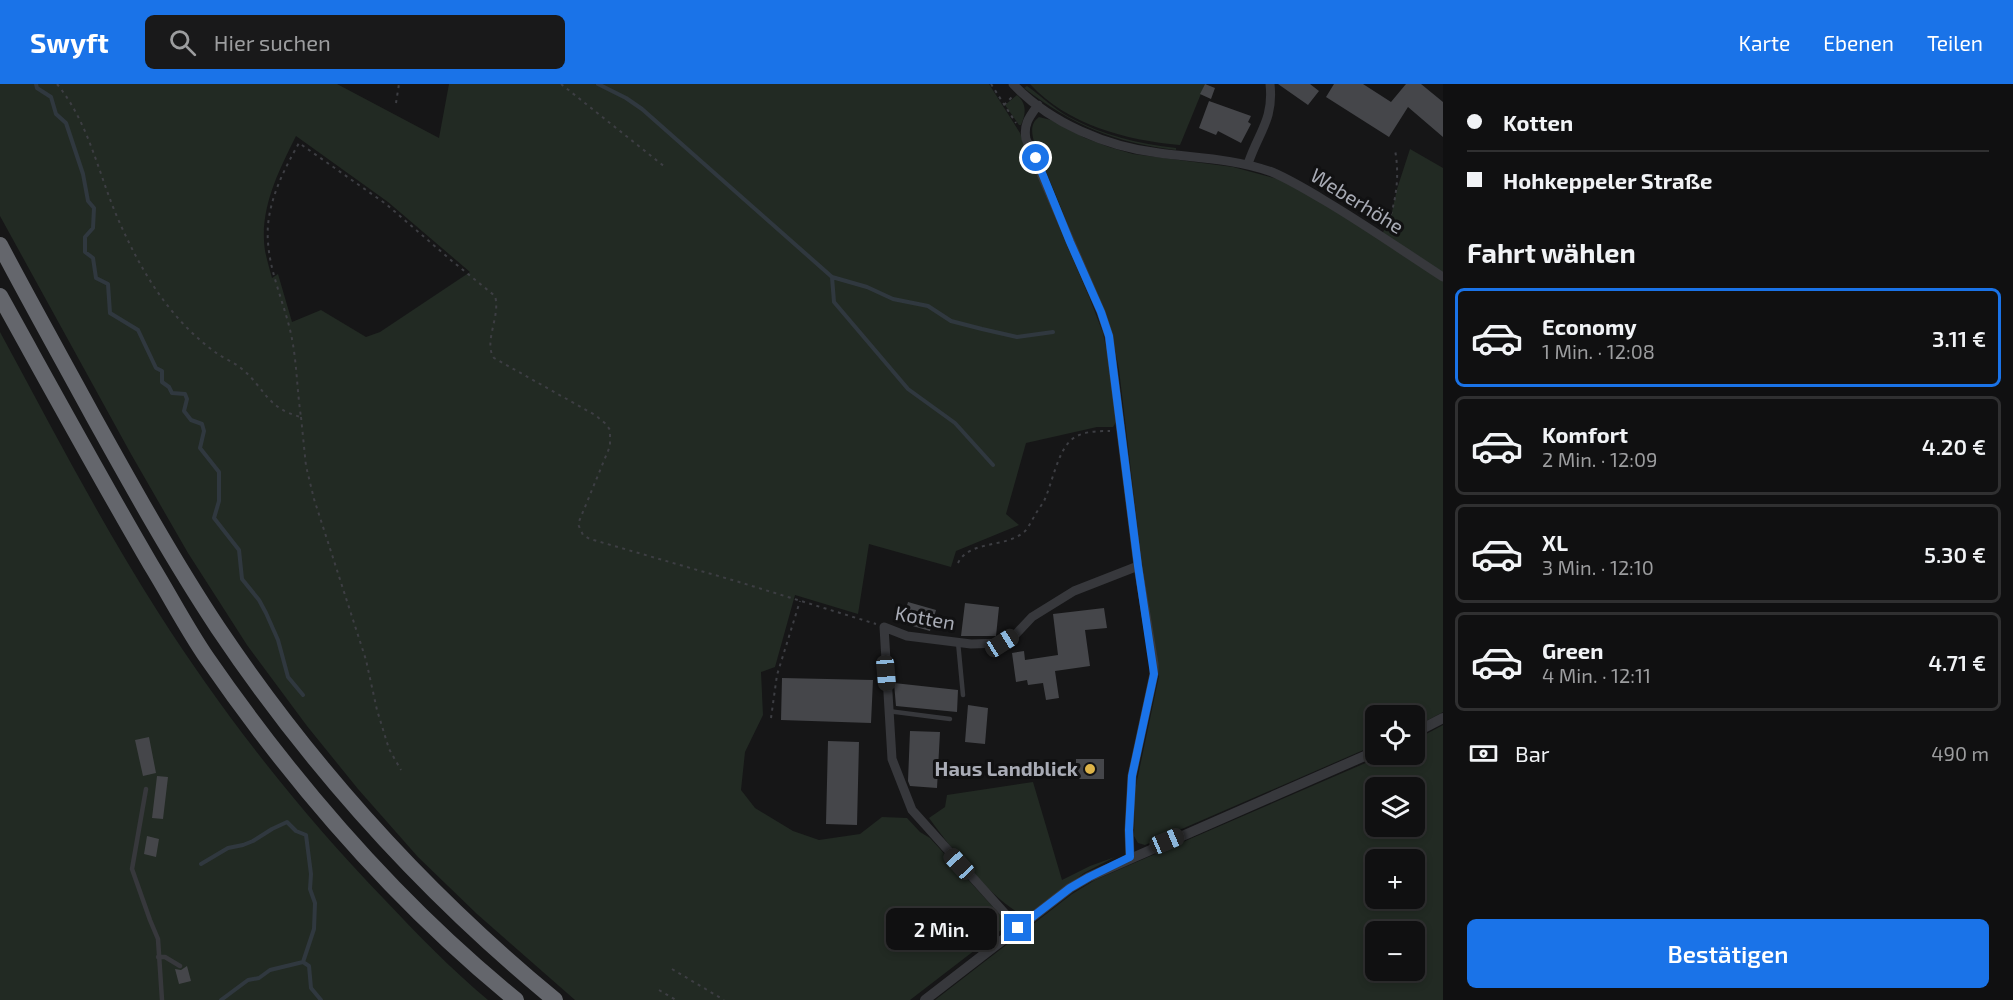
<!DOCTYPE html>
<html lang="de">
<meta charset="utf-8">
<style>
:root{--surface:#101011;--page:#19191a;--text:#f1f3f6;--muted:#9c9d9f;--line:#303031;--accent:#1a73e8}
body{margin:0;font-family:"Exo 2",sans-serif;background:var(--page);color:var(--text);height:100vh;display:flex;flex-direction:column;font-size:22px;white-space:nowrap}
*{box-sizing:border-box;margin:0}
p{font-size:20px;color:var(--muted)}
.icon{flex:none;width:33px;height:33px;fill:none;stroke:currentColor;stroke-width:2;stroke-linecap:round;stroke-linejoin:round}
.map{position:relative;flex:1;overflow:hidden}
.details{display:flex;flex-direction:column;background:var(--surface);width:570px}
.details>*{flex:none}
.banner{display:grid;align-content:center;height:132px;padding:0 24px;background:var(--surface)}
.fabs{position:absolute;left:1365px;top:621px;display:grid;gap:12px}
.fabs a{display:grid;place-items:center;width:60px;height:60px;border-radius:9px;background:var(--surface);box-shadow:0 3px 9px #0003,0 0 0 2px var(--line);font-size:30px}
.end{position:absolute;width:27px;height:27px;margin:-14px;border:8px solid #1a73e8;background:#fff;box-shadow:0 0 0 3px #fff}
.from{border-radius:50%}
.bubble{position:absolute;height:42px;border-radius:9px;background:var(--surface);box-shadow:0 3px 9px #0003,0 0 0 2px var(--line);font-size:20px;font-weight:600;line-height:42px;text-align:center}
.car{position:absolute;width:18px;height:36px;margin:-18px -9px;border-radius:8px;box-shadow:0 0 4px 2px #0007;background:linear-gradient(#222 24%,#8ab4d8 0 40%,#222 0 76%,#8ab4d8 0 86%,#222 0)}
.banner b{display:flex;align-items:center;gap:21px;height:57px;font-size:22px}
.banner b+b{border-top:2px solid var(--line)}
.banner i{width:15px;height:15px;background:var(--text)}
ul{padding:0;list-style:none}
li{display:flex;align-items:center;gap:18px;height:99px;margin:0 12px 9px;padding:0 12px;border:3px solid var(--line);border-radius:9px}
li div{flex:1}
li b{display:block;font-size:22px}
li em{font-style:normal;font-weight:600}
li.on{border-color:var(--accent)}
li>.icon{width:54px;height:54px;stroke-width:1.5}
h2{padding:0 24px;font-size:27px;line-height:72px}
.pay{display:flex;align-items:center;gap:15px;height:66px;padding:0 24px;font-size:22px}
.pay p{margin-inline-start:auto}
.cta{display:flex;gap:12px;margin-top:auto;padding:12px 24px}
.cta a{flex:1;height:69px;border-radius:9px;background:var(--accent);color:#fff;font-size:24px;font-weight:600;line-height:69px;text-align:center}
header{display:flex;align-items:center;gap:36px;box-sizing:border-box;height:84px;padding:0 30px;background:var(--accent);color:#fff}
header strong{font-size:28px}
nav{display:flex;gap:33px;margin-inline-start:auto;font-size:21px}
.search{width:420px;height:54px;background:var(--page);display:flex;align-items:center;gap:15px;box-sizing:border-box;padding:0 21px;border-radius:9px;color:var(--muted);font-size:22px}
main{display:flex;flex:1;min-height:0}
.map>svg:first-child{display:block}
.green{fill:#222a23;fill-rule:evenodd}
.lines{fill:none;stroke-linecap:round;stroke-linejoin:round}
.stream{stroke:#30383f;stroke-width:4}
.building{fill:#45464a}
.path{stroke:#3d3e43;stroke-width:2;stroke-dasharray:3 4.5;stroke-linecap:butt}
.service{stroke:#37383c;stroke-width:4.5}
.minor{stroke:#37383c;stroke-width:9}
.tertiary{stroke:#37383c;stroke-width:10}
.motorway{stroke:#64666c;stroke-width:16}
.route{stroke:#1a73e8;stroke-width:8}
.poi-dot{fill:#ddb348;stroke:#111112;stroke-width:2}
.labels{text-anchor:middle;stroke-width:6;stroke-linejoin:round;paint-order:stroke}
.street-label{font-size:20px;fill:#a9acb6;stroke:#111112}
.poi-label{font-size:20px;font-weight:bold;fill:#a9acb6;stroke:#111112;text-anchor:end}
</style>
<header>
<strong>Swyft</strong>
<div class="search"><svg class="icon" aria-label="search" viewBox="0 0 24 24"><circle cx="10" cy="10" r="6"/><path d="M15 15l6 6"/></svg>Hier suchen</div>
<nav><a>Karte</a><a>Ebenen</a><a>Teilen</a></nav>
</header>
<main>
<div class="map">
<svg width="1443" height="916" viewBox="0 0 1443 916">
<rect width="100%" height="100%" fill="#161617"/>
<path class="green" d="M0,0H337L439,54L449,0H989L1020,49L1090,215L1103,249L1110,283L1116,338L1113,343H1097L1026,359L1006,430L1019,441L956,467L951,483L869,460L858,530L795,511L775,583L761,588L763,631L745,668L741,706L755,724L793,747L819,756L860,750L882,733L907,734L920,748L930,754L1005,836V843L910,916H575L477,830L418,773L358,705L307,642L247,561L188,469L131,370L0,132ZM296,52L388,118L470,188L380,248L366,253L321,226L292,238L278,190L272,194C269,182 264,168 264,156C262,120 280,84 296,52Z
M1030,0H1205L1180,61C1125,56 1068,41 1030,0Z
M1027,2C1041,12 1053,24 1069,33C1102,51 1139,60 1176,64V66C1115,59 1072,41 1024,4Z
M1017,11C1027,20 1026,29 1021,41H1019L1005,21Z
M1039,33L1051,36L1085,54L1109,63L1133,70L1233,83L1296,100L1381,153L1392,128L1397,105L1410,65L1443,84V628L1415,643L1414,632H1376L1375,661L1145,761L1138,759L1134,752L1135,706L1159,592L1141,471L1119,286L1111,245L1035,61C1032,51 1029,40 1039,33Z
M0,248C51,342 100,437 158,528C224,631 299,727 384,815C417,850 451,885 488,916H0Z
M1443,641V916H935L1072,810L1095,796L1384,671L1414,670L1415,656ZM1376,704H1414V742H1376ZM1376,776H1414V814H1376ZM1376,848H1414V886H1376Z
M1033,698L1062,796L1090,782L1115,773L1084,789L1024,833L1020,832V830C983,806 955,769 929,734L945,723L947,711Z"/>
<g class="lines">
<path class="stream" d="M36,0L37,4L51,13L56,30L66,39L83,90L88,117L94,124L93,144L85,153V168L93,174L96,194L108,200L110,229L138,246L156,284L162,287V298L169,303L172,309L185,310L187,315L184,327L191,336L202,340L204,347L200,364L219,388V417L214,434L239,466L242,495L259,516L266,529L278,556L288,593L303,611
M598,0L626,14L642,25L832,193L834,218L908,305L955,339L993,381
M832,193L867,203L893,215L928,222L951,237L982,245L1017,253L1053,248
M201,780L228,764L243,761L253,757L272,745L287,738L296,747L306,751L311,790L310,805L315,819L314,845L303,878L309,882L311,904L321,916
M221,916L248,896L259,894L270,886L303,878"/>
</g>
<path class="building" d="M1205,0L1215,4L1211,15L1200,10Z
M1278,0H1310L1319,7L1308,21Z
M1334,0H1363L1391,18L1406,0H1421L1443,18V53L1408,23L1389,53L1326,13Z
M1209,17L1251,32L1248,38L1251,40L1241,59L1218,47L1216,51L1199,44Z
M908,518L936,526L930,547L902,539Z
M965,519L999,523L996,552H961Z
M1104,524L1107,544L1085,546L1090,582L1055,587L1059,614L1046,616L1043,599L1028,601L1027,596L1016,598L1012,569L1024,567L1025,576L1058,571L1053,530Z
M782,594L873,596L871,639L781,636Z
M894,599L958,606L957,628L896,622Z
M968,621L988,624L985,660L965,658Z
M910,647L940,648L937,704L910,702L908,697Z
M149,653L156,689L143,692L135,656Z
M828,657L859,658L857,741L826,740Z
M1076,675H1104V695H1076Z
M157,692L168,693L163,735L152,734Z
M147,752L159,755L156,773L144,770Z
M187,882L191,897L179,900L175,885L181,886Z"/>
<g class="lines">
<path class="path" d="M57,0C88,38 97,84 115,128C138,182 167,233 215,268C223,274 234,278 242,285C266,305 266,324 301,333C297,307 297,281 292,255C286,223 270,191 268,158C265,123 282,89 299,59L386,120L452,177L495,212C501,232 483,258 494,274L595,331L606,340L610,346V362L578,440L583,451L590,455L739,498L876,540
M561,0L665,83
M991,0L1016,39
M396,19L399,0
M1004,21L1012,13
M1386,145C1396,119 1400,93 1395,66
M301,333L306,382L314,415L366,576L377,626L389,665L401,686
M958,479C969,456 1006,464 1024,448C1028,445 1031,437 1034,433C1037,427 1041,422 1044,417C1052,400 1057,370 1070,357C1080,347 1097,347 1110,347
M771,634L777,591L800,517
M672,885L724,916
M659,906L676,916"/>
<path class="service" d="M958,558L963,611
M888,627L950,635
M146,705L132,785L150,836L158,855L162,916
M158,873H165L180,882"/>
<path class="minor" d="M1013,0C1050,39 1107,63 1159,69C1197,74 1236,75 1272,88C1293,97 1312,109 1332,121C1370,144 1406,169 1443,193
M1038,21C1030,32 1023,40 1026,55L1101,228L1109,252L1138,482L1154,580V590L1132,692L1129,746L1130,773
M1248,80C1258,49 1274,36 1270,0
M1018,844L912,726L892,675L884,543L907,552L971,560L1002,559L1016,550L1032,533L1074,507L1138,482"/>
<path class="tertiary" d="M1414,649L1443,634
M925,916L1070,804L1089,793L1376,667"/>
<path class="motorway" d="M0,161C30,218 62,275 93,332C133,404 173,476 218,544C312,684 425,809 555,916
M0,212C50,302 99,392 151,481C170,512 187,545 207,574C294,700 397,819 516,916"/>
</g>
<g class="lines">
<path class="route" d="M1018,844L1070,804L1089,793L1130,773L1129,746L1132,692L1154,590L1138,482L1109,252L1101,228L1070,158L1036,74"/>
</g>
<circle class="poi-dot" cx="1090" cy="685" r="6"/>
<g class="labels">
<g class="street-label">
<text transform="translate(1357 117) rotate(32)" y="7">Weberhöhe</text>
<text transform="translate(925 534) rotate(10)" y="7">Kotten</text>
</g>
<g class="poi-label">
<text x="1078" y="692">Haus Landblick</text>
</g>
</g>
</svg>
<div class="fabs">
<a><svg class="icon" aria-label="locate" viewBox="0 0 24 24"><circle cx="12" cy="12" r="6"/><path d="M12 2v4M12 18v4M2 12h4M18 12h4"/></svg></a>
<a><svg class="icon" aria-label="layers" viewBox="0 0 24 24"><path d="M12 4l9 5-9 5-9-5zM3 14l9 5 9-5"/></svg></a>
<a>+</a>
<a>−</a>
</div>
<i class="end from" style="left:1036px;top:74px"></i>
<i class="end" style="left:1018px;top:844px"></i>
<div class="bubble" style="left:886px;top:824px;width:111px">2 Min.</div>
<i class="car" style="left:1002px;top:559px;rotate:58deg"></i>
<i class="car" style="left:886px;top:589px;rotate:175deg"></i>
<i class="car" style="left:1167px;top:757px;rotate:67deg"></i>
<i class="car" style="left:959px;top:780px;rotate:317deg"></i>
</div>
<section class="details">
<div class="banner">
<b><i class="from"></i>Kotten</b>
<b><i></i>Hohkeppeler Straße</b>
</div>
<h2>Fahrt wählen</h2>
<ul>
<li class="on"><svg class="icon" aria-label="car" viewBox="0 0 24 24"><path d="M5 17H2v-5l4-1 3-4h7l3 4 3 1v5h-3M9 17h6M6 11h13"/><circle cx="7" cy="17" r="2"/><circle cx="17" cy="17" r="2"/></svg><div><b>Economy</b><p>1 Min. · 12:08</p></div><em>3.11 €</em></li>
<li><svg class="icon" aria-label="car" viewBox="0 0 24 24"><path d="M5 17H2v-5l4-1 3-4h7l3 4 3 1v5h-3M9 17h6M6 11h13"/><circle cx="7" cy="17" r="2"/><circle cx="17" cy="17" r="2"/></svg><div><b>Komfort</b><p>2 Min. · 12:09</p></div><em>4.20 €</em></li>
<li><svg class="icon" aria-label="car" viewBox="0 0 24 24"><path d="M5 17H2v-5l4-1 3-4h7l3 4 3 1v5h-3M9 17h6M6 11h13"/><circle cx="7" cy="17" r="2"/><circle cx="17" cy="17" r="2"/></svg><div><b>XL</b><p>3 Min. · 12:10</p></div><em>5.30 €</em></li>
<li><svg class="icon" aria-label="car" viewBox="0 0 24 24"><path d="M5 17H2v-5l4-1 3-4h7l3 4 3 1v5h-3M9 17h6M6 11h13"/><circle cx="7" cy="17" r="2"/><circle cx="17" cy="17" r="2"/></svg><div><b>Green</b><p>4 Min. · 12:11</p></div><em>4.71 €</em></li>
</ul>
<div class="pay"><svg class="icon" aria-label="cash" viewBox="0 0 24 24"><path d="M3 7h18v10H3z"/><circle cx="12" cy="12" r="2"/></svg>Bar<p>490 m</p></div>
<div class="cta"><a>Bestätigen</a></div>
</section>
</main>
